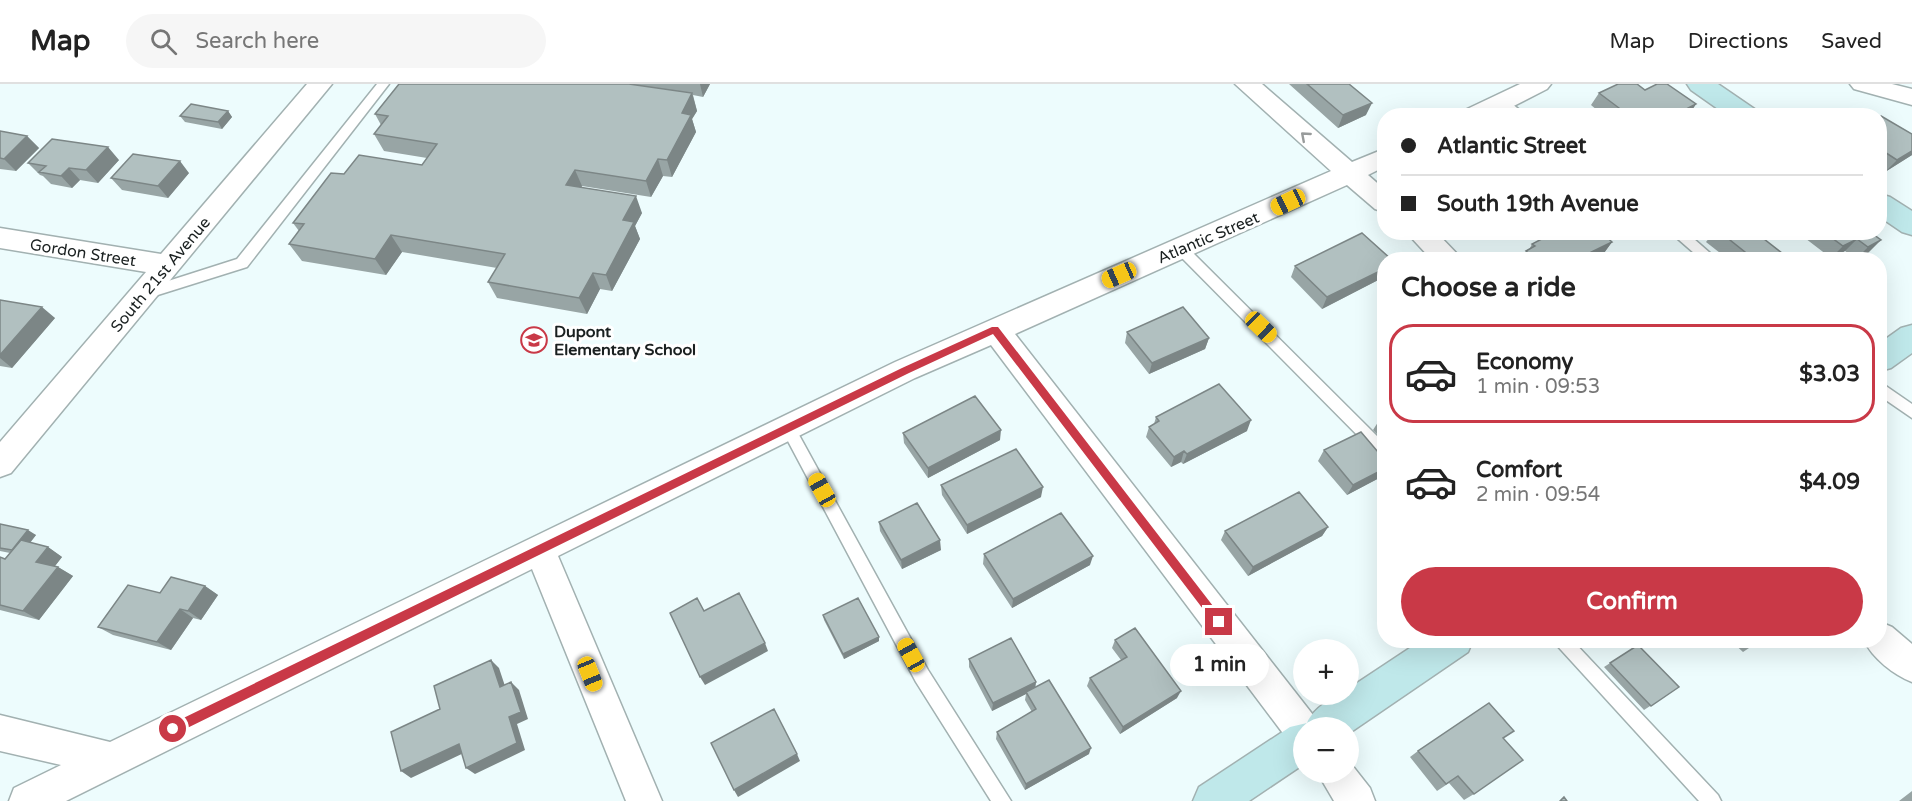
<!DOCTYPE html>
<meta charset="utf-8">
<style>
:root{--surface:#fff;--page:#f6f6f6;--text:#222;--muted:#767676;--line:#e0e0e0;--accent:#c93947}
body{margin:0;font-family:"Varela Round",sans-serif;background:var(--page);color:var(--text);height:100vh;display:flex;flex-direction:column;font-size:22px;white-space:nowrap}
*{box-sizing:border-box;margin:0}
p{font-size:20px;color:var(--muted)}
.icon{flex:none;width:33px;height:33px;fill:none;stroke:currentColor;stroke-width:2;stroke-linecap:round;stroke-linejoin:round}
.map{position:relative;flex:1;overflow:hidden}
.drawer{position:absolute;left:1377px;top:168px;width:510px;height:396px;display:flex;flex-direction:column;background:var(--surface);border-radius:24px;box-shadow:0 6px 24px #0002}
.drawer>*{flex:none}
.guide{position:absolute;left:1377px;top:24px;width:510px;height:132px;border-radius:24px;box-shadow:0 6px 24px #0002;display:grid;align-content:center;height:132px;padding:0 24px;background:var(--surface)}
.buttons{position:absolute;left:1293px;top:555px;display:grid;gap:12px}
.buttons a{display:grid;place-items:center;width:66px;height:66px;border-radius:50%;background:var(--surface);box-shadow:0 6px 24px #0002;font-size:30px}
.end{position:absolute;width:27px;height:27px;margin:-14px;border:8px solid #c93947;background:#fff;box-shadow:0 0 0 3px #fff}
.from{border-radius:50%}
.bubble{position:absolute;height:42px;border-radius:21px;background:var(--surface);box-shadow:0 6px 24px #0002;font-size:20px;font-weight:700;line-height:42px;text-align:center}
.car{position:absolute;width:18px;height:36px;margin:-18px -9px;border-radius:8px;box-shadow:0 0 4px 2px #0007;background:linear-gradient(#f5c518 24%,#345 0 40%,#f5c518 0 76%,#345 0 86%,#f5c518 0)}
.guide b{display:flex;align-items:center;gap:21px;height:57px;font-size:22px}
.guide b+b{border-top:2px solid var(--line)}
.guide i{width:15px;height:15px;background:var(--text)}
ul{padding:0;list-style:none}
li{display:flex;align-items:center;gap:18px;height:99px;margin:0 12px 9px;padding:0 12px;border:3px solid transparent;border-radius:24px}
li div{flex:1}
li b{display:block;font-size:22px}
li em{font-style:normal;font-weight:700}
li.current{border-color:var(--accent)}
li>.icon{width:54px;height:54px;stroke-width:1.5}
h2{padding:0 24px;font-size:27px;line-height:72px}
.primary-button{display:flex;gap:12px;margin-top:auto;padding:12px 24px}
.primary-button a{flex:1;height:69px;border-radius:36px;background:var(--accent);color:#fff;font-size:24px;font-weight:700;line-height:69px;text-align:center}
header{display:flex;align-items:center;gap:36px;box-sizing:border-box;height:84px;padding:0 30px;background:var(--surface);border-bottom:2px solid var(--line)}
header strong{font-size:28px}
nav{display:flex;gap:33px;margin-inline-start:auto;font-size:21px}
.search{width:420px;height:54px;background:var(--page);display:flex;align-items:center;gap:15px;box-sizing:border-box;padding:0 21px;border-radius:33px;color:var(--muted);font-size:22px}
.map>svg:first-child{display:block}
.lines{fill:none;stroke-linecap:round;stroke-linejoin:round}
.lane-casing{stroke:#a2b1b1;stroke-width:3}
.street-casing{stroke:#a2b1b1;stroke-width:3}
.secondary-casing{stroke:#a2b1b1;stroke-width:3}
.lane{fill:#fff;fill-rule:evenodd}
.street{fill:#fff;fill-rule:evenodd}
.secondary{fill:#bfe8ea;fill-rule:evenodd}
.wall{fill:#98a5a5}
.shaded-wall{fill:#7c8686}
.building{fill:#b1c0c0;stroke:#7c8686;stroke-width:1.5}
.oneway{stroke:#989b9b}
.route{fill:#c93947}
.labels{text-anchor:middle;stroke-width:6;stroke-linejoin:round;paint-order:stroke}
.street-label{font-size:16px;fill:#1a2020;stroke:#fff}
.poi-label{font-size:16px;font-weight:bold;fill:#1a2020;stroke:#fff;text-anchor:start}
</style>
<header>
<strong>Map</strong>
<div class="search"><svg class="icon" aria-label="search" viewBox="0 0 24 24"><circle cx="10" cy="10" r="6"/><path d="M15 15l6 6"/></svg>Search here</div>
<nav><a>Map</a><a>Directions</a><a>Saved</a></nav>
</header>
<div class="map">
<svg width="1912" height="717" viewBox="0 0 1912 717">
<rect width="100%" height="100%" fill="#edfcfd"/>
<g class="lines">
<g class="lane-casing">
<path id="lane" d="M377,0H389L247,183L145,215L140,214L138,210L140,206L237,175Z
M1502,14L1506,15L1527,32H1512L1496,18Z
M1670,148H1686L1718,176H1702Z
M1181,160L1186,162L1384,359V374L1379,373L1176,168L1174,165Z
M1880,298L1912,320V334L1880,312Z
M788,338L793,340L928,586L1011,717H991L916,598L781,344L783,340Z
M1552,556H1572L1718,711L1721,717H1699Z"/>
</g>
<g class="street-casing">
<path id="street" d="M307,0H332L11,389L0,393V358L146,188L0,164V144L161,170Z
M1235,0H1262L1352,78L1384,65V83L1368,91L1384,105V128L1375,125L1347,101L1015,250L1317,636L1320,644H1304V665L1291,660L991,261L915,294L558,472L662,717H626L532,485L66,717H9L14,704L61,681L0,667V631L110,658L895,278L1331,87Z
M1520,0H1551L1547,5L1494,32H1461L1465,26Z
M1850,0H1892L1912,5V21L1854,5Z
M1406,148H1436L1463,176H1432Z
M1880,538L1892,543L1912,560V598C1894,591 1872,574 1864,556H1880Z
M1348,676L1370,704L1375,717H1334L1317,688H1348Z"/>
</g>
<g class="secondary-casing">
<path id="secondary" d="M1687,0H1718L1756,26L1760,32H1728L1691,6Z
M1880,110L1890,113L1912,127V151L1902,148L1880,133Z
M1912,241V269L1891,284L1880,287V259L1901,244Z
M1422,556H1473L1468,568L1348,650V644H1304V680L1249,717H1193L1199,703L1290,643L1307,639C1312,626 1334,610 1348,610V605Z"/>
</g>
<use href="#lane" class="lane"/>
<use href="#street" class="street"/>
<use href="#secondary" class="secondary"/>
</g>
<path class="wall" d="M399,0H710L703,13L693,11L697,27L692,35L696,48L672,93L663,92L651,113L582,102L581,104L642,129L635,142L640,155L612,207L600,205L587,230L497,214L488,198L497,184L402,168L386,191L302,177L289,160L299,147L293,139L344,90L422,81L427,74L384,67L374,50L381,41L375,30Z
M1289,0H1349L1366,31L1338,44Z
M1645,6L1696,20L1688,32H1604L1591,21L1599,9Z
M228,27L232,33L222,45L185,38L180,32Z
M1880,33L1912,50V71L1885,88L1880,85Z
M0,47L27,52L39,64L16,87L0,85Z
M119,76L98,99L80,96L72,104L51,100L43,92L40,91L28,79Z
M189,89L168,114L122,106L111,94Z
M1613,148H1636L1622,156Z
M1714,148H1755L1791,176H1729L1706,158Z
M1797,148H1870L1869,168L1856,175L1845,167L1831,174Z
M1612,158L1604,169L1591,176H1520L1526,167L1529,166L1532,160Z
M1384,176V193L1322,225L1291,193L1295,182Z
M0,216L55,234L12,284L0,282Z
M1127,248L1209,254L1205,265L1149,290L1125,259Z
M1384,332V357L1373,346L1380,335Z
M1156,333L1247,347L1183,380L1181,378L1171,383L1146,353L1149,343L1154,340Z
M903,349L1000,356L928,394L904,359Z
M1324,366L1384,375V390L1383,392L1347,411L1318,377Z
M941,401L1041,413L967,450L942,411Z
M879,438L941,466L902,485L880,447Z
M0,440L36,451L30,459L48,463L62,473L55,482L58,483L73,492L39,536L0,526V473L5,475L10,469L0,467Z
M1328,443L1322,452L1248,492L1221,456L1225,447Z
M984,470L1090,481L1012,524L983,480Z
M205,502L218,511L201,536L193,534L171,566L113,551L98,543L160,509Z
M823,531L879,557L844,575L824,536Z
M1115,556L1177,614L1120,650L1087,602L1090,594L1121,576L1112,564Z
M1730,556H1761L1743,568Z
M1638,561L1679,603L1644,626L1604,583Z
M969,575L1036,598L1035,603L1089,670L1025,706L996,655L997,648L1032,628L1025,616L1026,610L992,627L969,583Z
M1503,654L1474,710L1464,716L1449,699L1437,707L1410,673L1418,667Z
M1912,707V717H1899Z"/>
<path class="shaded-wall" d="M700,0H710L703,13Z
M692,9L697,27L692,35L696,48L672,93L667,76L682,29Z
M1372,19L1366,31L1338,44L1343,31Z
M1696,20L1688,32H1673Z
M228,27L232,33L222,45L218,38Z
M27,52L39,64L16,87L4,75Z
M108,63L119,76L98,99L86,86Z
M1912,67V71L1885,88L1897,76Z
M658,75L663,92L651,113L646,97Z
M180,77L189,89L168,114L158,102Z
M69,84L80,96L72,104L61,92Z
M575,86L582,102L573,118L566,101Z
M636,112L642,129L635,142L640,155L612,207L606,191L623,136Z
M1629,148H1636L1622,156L1627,150Z
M391,151L402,168L386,191L375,175Z
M1857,155L1845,167L1831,174L1843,162Z
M1881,156L1869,168L1856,175L1868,163Z
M1612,158L1604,169L1591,176H1575Z
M1384,185V193L1322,225L1327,213Z
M593,189L600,205L587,230L579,214Z
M42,223L55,234L12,284L0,274V271Z
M1209,254L1205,265L1149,290L1152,279Z
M1251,336L1247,347L1183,380L1187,370Z
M1001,346L1000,356L928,394V384Z
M1184,367L1181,378L1171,383L1174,373Z
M1384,385V390L1383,392L1347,411L1353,401Z
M1043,403L1041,413L967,450V441Z
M1328,443L1322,452L1248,492L1253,483Z
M28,446L36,451L20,471L12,466Z
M940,456L941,466L902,485L901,476Z
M48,463L62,473L51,487L36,478Z
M1093,472L1090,481L1012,524L1013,515Z
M58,483L73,492L39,536L23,527Z
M205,502L218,511L201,536L188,527Z
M180,525L193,534L171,566L157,558Z
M879,553V557L844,575L843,570Z
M765,559L768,567L705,601L700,593Z
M491,576L499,584L508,611L500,603Z
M511,598L519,606L528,635L517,640L525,666L475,690L466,684L509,633Z
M1036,598L1035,605L1026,608V610L992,627L993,619Z
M1181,607L1177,614L1120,650L1123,643Z
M459,660L468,667L411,694L401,687Z
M1091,664L1089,670L1025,706L1026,700Z
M797,670L800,677L738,713L734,706Z"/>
<path class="building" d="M399,0H629L692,9L682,29L691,31L667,76L658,75L646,97L575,86L566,101L636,112L623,136L634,138L606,191L593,189L579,214L488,198L505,170L391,151L375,175L289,160L304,140L293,139L331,89L344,90L359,71L422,81L437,60L374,50L388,32L375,30Z
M1307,0H1349L1372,19L1343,31Z
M1618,0H1637L1645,6L1657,0H1667L1696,20L1673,32H1616L1611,28L1619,24L1599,9Z
M191,20L228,27L218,38L180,32Z
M1881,32L1912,50V67L1897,76L1880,65V33Z
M0,47L27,52L4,75L0,74Z
M52,55L108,63L86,86L69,84L61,92L39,88L46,82L28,79Z
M133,70L180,77L158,102L111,94Z
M1555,148H1601L1612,158L1575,176H1536L1526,167L1535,162L1532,160Z
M1720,148H1755L1791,176H1755Z
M1824,148H1870L1881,156L1868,163L1857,155L1843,162Z
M1362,149L1392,176H1384V185L1327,213L1295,182Z
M0,216L42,223L0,271Z
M1183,223L1209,254L1152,279L1127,248Z
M1219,300L1251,336L1187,370L1184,367L1174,373L1149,343L1159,337L1156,333Z
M975,312L1001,346L928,384L903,349Z
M1384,332V340L1380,335Z
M1361,348L1384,375V385L1353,401L1324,366Z
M1016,365L1043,403L967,441L941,401Z
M1299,408L1328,443L1253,483L1225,447Z
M917,419L940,456L901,476L879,438Z
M1061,429L1093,472L1013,515L984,470Z
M0,440L28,446L12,466L0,464Z
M21,456L48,463L36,478L58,483L23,527L0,521V473L5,475Z
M171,493L205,502L188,527L180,525L157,558L98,543L128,501L160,509Z
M739,509L765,559L700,593L670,529L697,514L704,527Z
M858,514L879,553L843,570L823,531Z
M1135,544L1181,607L1123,643L1090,594L1127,573L1115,556Z
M1011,554L1036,598L993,619L969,575Z
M1753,556H1761L1756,560Z
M1638,561L1679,603L1651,622L1610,579Z
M491,576L500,603L511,598L521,628L509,633L517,659L466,684L459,660L401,687L391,648L440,625L434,602Z
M1049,596L1091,664L1026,700L997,648L1036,625L1026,608Z
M1489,619L1514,647L1503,654L1523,676L1474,710L1458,692L1446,700L1418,667Z
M774,625L797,670L734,706L711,659Z
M1564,713L1567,717H1560Z"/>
<defs><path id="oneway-chevron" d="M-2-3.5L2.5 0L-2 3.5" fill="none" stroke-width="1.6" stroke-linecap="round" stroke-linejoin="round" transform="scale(1.5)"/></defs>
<use class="oneway" href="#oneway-chevron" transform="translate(1305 52) rotate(-139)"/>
<path class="route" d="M992,243H998L1223,535V542H1216L993,250L909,289L177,649H169V641L902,284Z"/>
<defs>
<g id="school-ring" transform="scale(1.35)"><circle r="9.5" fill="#fff" stroke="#c93947" stroke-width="1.5"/><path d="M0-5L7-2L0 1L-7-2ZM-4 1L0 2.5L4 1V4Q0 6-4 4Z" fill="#c93947"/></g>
</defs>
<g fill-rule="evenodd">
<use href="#school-ring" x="534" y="256"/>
</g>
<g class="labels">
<g class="street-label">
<text transform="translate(1208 153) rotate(-23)" y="6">Atlantic Street</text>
<text transform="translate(83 168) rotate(9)" y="6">Gordon Street</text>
<text transform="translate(160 190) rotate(-50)" y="6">South 21st Avenue</text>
</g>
<g class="poi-label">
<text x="554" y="253">Dupont<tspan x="554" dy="18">Elementary School</tspan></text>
</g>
</g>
</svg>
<div class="buttons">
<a>+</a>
<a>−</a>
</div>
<i class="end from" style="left:173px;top:645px"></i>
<i class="end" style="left:1219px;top:538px"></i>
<div class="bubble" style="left:1170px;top:560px;width:99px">1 min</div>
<i class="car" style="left:1288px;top:118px;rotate:245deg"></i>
<i class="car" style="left:1119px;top:191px;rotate:246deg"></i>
<i class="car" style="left:1261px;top:243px;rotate:134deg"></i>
<i class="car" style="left:822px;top:406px;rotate:331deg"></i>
<i class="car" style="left:911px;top:571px;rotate:331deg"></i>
<i class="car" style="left:590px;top:590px;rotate:158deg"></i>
<div class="guide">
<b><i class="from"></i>Atlantic Street</b>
<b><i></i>South 19th Avenue</b>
</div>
<section class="drawer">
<h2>Choose a ride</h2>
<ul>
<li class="current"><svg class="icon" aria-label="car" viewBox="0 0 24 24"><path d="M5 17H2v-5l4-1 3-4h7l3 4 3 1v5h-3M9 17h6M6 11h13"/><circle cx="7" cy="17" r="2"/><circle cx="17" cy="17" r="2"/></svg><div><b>Economy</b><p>1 min · 09:53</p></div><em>$3.03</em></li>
<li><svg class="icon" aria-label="car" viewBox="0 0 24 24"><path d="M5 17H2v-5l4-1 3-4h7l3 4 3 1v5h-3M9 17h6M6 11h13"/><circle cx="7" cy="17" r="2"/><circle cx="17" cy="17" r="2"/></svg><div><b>Comfort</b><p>2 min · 09:54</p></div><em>$4.09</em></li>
</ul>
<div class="primary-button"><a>Confirm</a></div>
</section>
</div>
